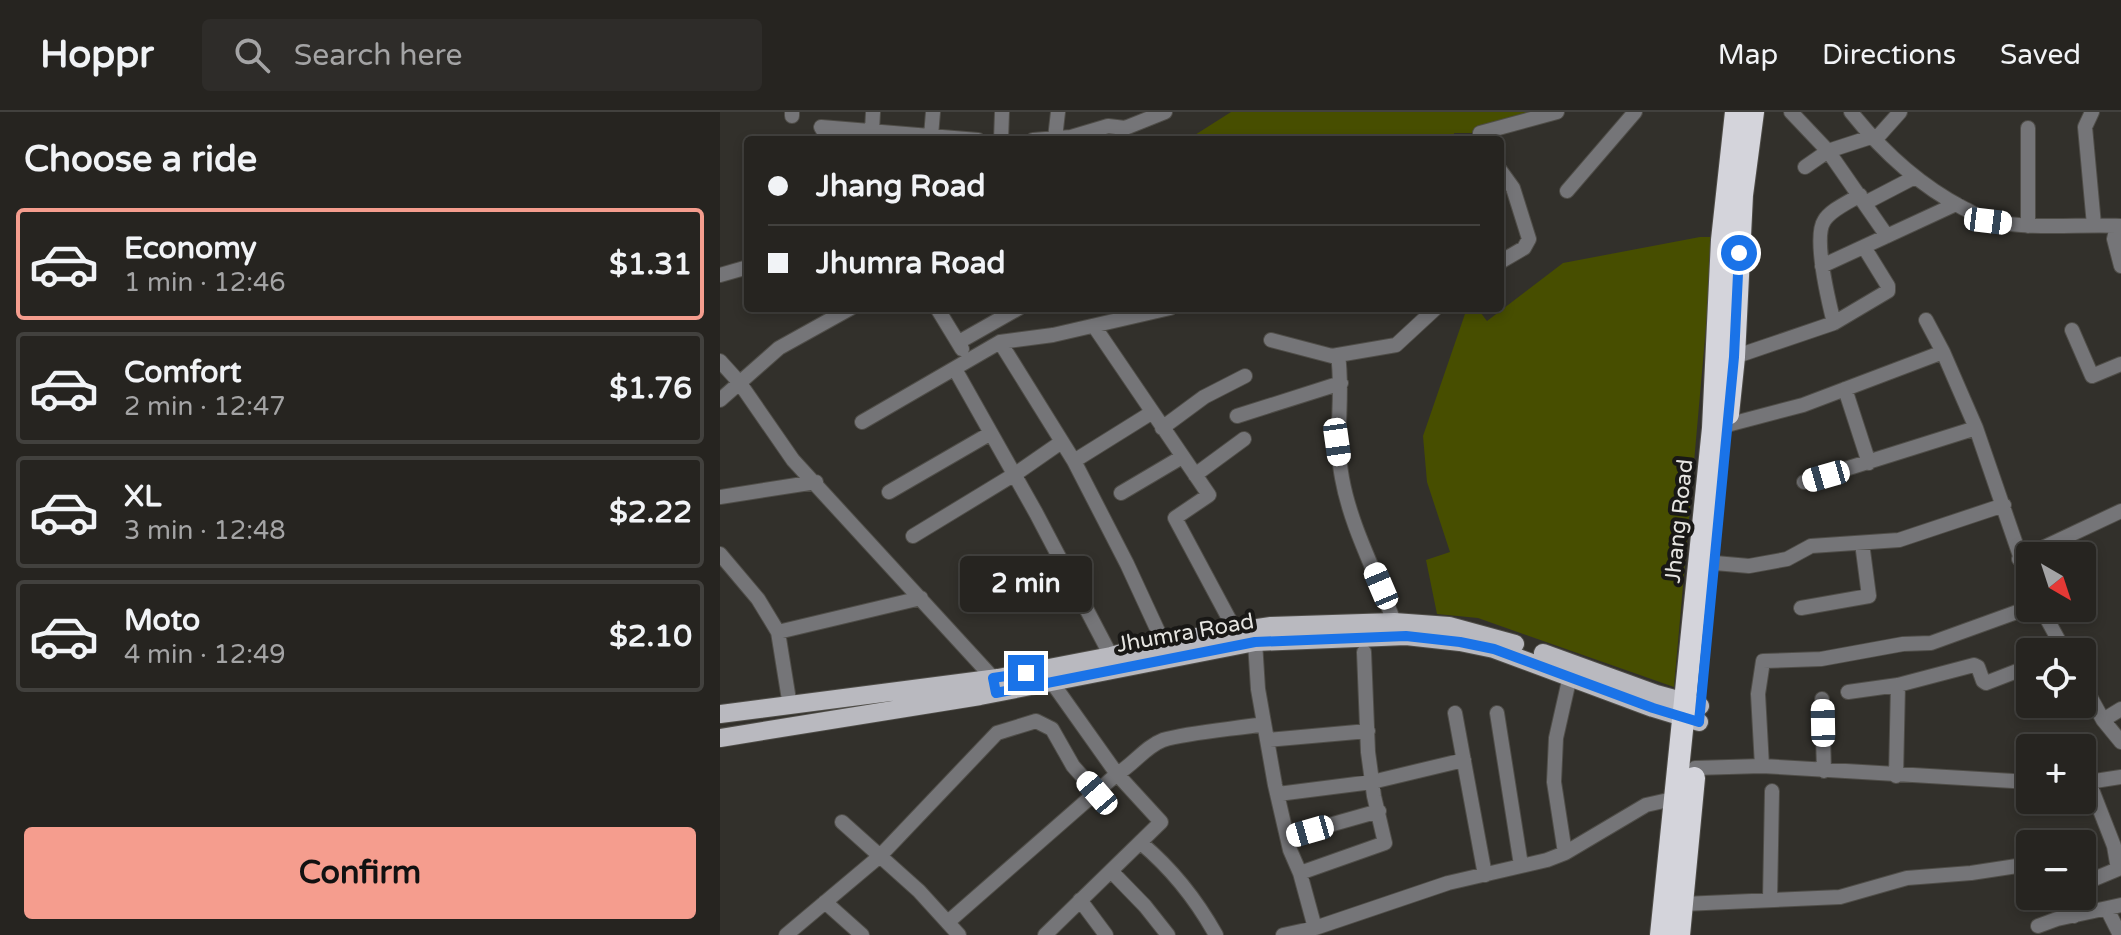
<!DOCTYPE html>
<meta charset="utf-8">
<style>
:root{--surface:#262420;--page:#2e2c29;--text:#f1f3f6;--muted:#a4a4a5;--line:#42413e;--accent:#f59d8e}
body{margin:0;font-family:"Varela Round",sans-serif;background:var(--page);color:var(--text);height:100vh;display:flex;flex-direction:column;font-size:30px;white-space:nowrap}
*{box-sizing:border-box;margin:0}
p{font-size:26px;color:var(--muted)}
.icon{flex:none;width:44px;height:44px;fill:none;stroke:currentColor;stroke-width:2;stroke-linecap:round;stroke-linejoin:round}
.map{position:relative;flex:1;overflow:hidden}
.sheet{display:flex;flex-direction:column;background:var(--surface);width:720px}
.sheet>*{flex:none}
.top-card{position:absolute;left:24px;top:24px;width:760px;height:176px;border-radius:8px;box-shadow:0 4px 12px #0003,0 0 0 2px var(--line);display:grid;align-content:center;height:176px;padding:0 24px;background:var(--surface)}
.needle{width:52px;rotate:141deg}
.buttons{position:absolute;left:1296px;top:430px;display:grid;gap:16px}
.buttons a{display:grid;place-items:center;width:80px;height:80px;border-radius:8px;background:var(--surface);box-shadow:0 4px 12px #0003,0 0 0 2px var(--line);font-size:40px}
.end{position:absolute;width:36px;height:36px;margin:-18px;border:10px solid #1a73e8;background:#fff;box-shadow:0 0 0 4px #fff}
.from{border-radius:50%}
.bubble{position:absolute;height:56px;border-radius:8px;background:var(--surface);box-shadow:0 4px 12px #0003,0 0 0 2px var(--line);font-size:26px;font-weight:700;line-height:56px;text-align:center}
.car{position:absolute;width:24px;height:48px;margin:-24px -12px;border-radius:10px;box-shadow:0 0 6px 2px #0007;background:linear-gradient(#fff 24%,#345 0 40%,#fff 0 76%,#345 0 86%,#fff 0)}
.top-card b{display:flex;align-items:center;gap:28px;height:76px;font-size:30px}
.top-card b+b{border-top:2px solid var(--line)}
.top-card i{width:20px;height:20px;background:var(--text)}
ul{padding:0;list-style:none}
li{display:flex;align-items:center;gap:24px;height:112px;margin:0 16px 12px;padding:0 8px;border:4px solid var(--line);border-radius:8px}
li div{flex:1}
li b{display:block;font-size:30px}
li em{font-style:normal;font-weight:700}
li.selected{border-color:var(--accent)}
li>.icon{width:72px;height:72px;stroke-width:1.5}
h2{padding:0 24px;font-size:36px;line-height:96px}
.action{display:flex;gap:16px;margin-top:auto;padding:16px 24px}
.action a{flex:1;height:92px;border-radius:8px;background:var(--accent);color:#111;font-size:32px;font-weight:700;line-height:92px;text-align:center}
header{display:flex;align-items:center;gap:48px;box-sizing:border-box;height:112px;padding:0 40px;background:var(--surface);border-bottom:2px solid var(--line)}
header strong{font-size:38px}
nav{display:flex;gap:44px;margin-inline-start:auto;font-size:28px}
.search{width:560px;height:72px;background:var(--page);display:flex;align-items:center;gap:20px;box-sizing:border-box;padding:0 28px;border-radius:8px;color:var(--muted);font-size:30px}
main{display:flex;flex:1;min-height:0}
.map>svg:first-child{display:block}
.green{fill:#474e00}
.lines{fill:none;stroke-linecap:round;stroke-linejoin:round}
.minor-casing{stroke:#4f4d48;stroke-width:16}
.major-casing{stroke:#4f4d48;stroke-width:20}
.highway-casing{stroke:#4f4d48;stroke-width:24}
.minor{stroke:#757578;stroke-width:14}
.major{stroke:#b9b9bf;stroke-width:18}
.highway{stroke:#d4d4db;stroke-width:22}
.route{stroke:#1a73e8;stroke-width:10}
.labels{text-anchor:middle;stroke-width:8;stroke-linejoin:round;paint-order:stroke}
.street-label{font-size:22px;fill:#e6e5e1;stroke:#191816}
</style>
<header>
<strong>Hoppr</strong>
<div class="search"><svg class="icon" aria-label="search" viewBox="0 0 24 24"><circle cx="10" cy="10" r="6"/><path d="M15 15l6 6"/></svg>Search here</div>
<nav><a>Map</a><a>Directions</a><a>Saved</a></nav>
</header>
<main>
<section class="sheet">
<h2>Choose a ride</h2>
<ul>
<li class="selected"><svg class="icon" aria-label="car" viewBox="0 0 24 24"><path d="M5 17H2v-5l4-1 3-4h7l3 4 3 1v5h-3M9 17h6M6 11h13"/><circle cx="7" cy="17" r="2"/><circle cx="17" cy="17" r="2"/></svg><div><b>Economy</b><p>1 min · 12:46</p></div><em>$1.31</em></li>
<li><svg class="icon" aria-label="car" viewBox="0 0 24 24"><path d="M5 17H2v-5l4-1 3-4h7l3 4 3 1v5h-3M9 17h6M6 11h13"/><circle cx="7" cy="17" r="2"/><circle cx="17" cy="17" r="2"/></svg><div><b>Comfort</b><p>2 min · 12:47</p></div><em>$1.76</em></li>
<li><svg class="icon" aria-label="car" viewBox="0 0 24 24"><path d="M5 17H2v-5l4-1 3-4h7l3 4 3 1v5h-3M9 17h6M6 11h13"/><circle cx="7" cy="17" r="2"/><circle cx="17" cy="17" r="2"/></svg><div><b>XL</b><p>3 min · 12:48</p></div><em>$2.22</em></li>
<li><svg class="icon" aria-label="car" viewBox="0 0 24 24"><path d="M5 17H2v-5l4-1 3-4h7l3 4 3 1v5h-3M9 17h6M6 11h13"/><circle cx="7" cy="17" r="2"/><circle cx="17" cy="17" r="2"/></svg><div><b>Moto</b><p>4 min · 12:49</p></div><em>$2.10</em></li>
</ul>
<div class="action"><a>Confirm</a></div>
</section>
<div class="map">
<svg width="1401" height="823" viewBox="0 0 1401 823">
<rect width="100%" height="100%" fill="#32302b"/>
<path class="green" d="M511,0H837L760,21H734V28H467Z
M980,125H994L954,575L758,506L717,502L706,448L730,440L707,370L703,324L747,196H757L767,209L843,151Z"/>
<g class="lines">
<g class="minor-casing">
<path id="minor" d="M1071,0L1108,39L1167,124
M1131,0C1162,39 1199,73 1243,96C1252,100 1261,107 1271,109C1313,118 1358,112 1401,114
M1372,0L1365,15L1374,113
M72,4V0
M152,19L153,0
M211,24L213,0
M335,26L338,0
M109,28L101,15L258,28
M281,28L282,0
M313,28L351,25L388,14L405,16L445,0
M763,28L760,21L837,0
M1155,28L1180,0
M1085,55L1108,39L1151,25
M780,58L793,76L809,127L804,136L780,150
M847,79L915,0
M1145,91L1195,65
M1308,114V16
M1397,114L1394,127L1401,154
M1102,154L1236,92
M0,163L28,155
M217,196L242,237
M1206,208L1223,240L1256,316L1310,473
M1114,211C1109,191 1093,126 1104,109C1110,98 1129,90 1140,83
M374,214L489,383L455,406L515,518
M1352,218L1372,264L1401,252
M551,228L612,244L676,233L716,196
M239,230L299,196
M280,230L354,349L407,452L443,530
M618,243C624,284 614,325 622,366C631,416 657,462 674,510
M1014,245L1114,211L1168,179V174L1144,135
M0,249L19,270L73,348L273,566L275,573
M232,258L236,259L316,401L391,544
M1125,277L1149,351
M0,288L59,236L131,196
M517,304L621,271
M142,310L280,230L333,223L450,196
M1007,313L1083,293L1223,240
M442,316L484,285L525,264
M354,349L431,301
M294,363L340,331
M475,363L524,327
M1084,370L1256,316
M169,380L271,321
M401,381L462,345
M0,385L96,370
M193,424L295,362
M0,442L38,487L58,520L70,594
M1299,447L1401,399
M995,451L1029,454L1067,447L1091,434L1179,428L1284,393
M1081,496L1149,484L1142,431
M1321,496L1345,540
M58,520L201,486
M535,530L538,577L555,673L570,738L580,761L595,816
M1362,570L1383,608L1401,630
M1128,580L1178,573L1254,553L1258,555L1263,569L1266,571L1310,554
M1102,587L1104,659
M735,601L765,763
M777,601L801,753
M1383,608L1401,597
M547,628L648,619
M1042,654L1038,582L1043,549L1101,547L1183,532L1211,531L1308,496
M975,656L1042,654L1310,670
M1176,664L1178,573
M1362,671L1401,665
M558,682L652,670L744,648
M122,710L199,779L239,823
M567,725L659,699
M421,731C452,757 476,787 496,823
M1346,732L1362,727
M845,741L834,670L836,626L850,564
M392,760L425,794L448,823
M580,761L665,731L654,684L648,640L644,540
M1362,772L1398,757L1394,734L1369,670
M1349,784L1354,804
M360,788L386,823
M1050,788L1052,679
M105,790L142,823
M963,792L1120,785L1187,766L1251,761L1310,752
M1387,797L1400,823
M228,810L397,662C414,652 425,635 443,628C470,620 515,617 544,612
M1318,814L1337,807L1401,793
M66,823L160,744L277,621L316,609L332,617L353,654L377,681
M325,823L441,710L397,662L331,569
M563,823L595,816L728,771L827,748L845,741L926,693L957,686"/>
</g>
<g class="major-casing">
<path id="major" d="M823,541L936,582L980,594
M0,602L278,566L391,544L443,530L551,514L674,510L729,514L795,532
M0,626L260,584L535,530L686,524L740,530L774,537L933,596L979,610"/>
</g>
<g class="highway-casing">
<path id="highway" d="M1008,302L1014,245L1022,83L1033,0
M941,823L993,316L1002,128L1016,0
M959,823L974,666"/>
</g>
<use href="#minor" class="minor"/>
<use href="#major" class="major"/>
<use href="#highway" class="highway"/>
</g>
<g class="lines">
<path class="route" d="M306,561L273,566L276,581L535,530L686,524L740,530L774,537L933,596L979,610L1014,245L1019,141"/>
</g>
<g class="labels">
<g class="street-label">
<text transform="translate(958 409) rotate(-84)" y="8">Jhang Road</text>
<text transform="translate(465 520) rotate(-10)" y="8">Jhumra Road</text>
</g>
</g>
</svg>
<div class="buttons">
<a><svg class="needle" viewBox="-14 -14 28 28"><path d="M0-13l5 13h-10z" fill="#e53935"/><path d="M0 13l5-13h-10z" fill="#a4a4a5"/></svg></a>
<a><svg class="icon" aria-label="locate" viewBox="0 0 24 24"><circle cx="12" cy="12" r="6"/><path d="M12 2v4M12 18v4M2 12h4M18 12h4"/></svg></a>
<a>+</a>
<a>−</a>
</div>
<i class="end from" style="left:1019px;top:141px"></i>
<i class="end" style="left:306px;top:561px"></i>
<div class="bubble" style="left:240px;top:444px;width:132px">2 min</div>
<i class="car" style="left:1268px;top:109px;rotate:97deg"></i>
<i class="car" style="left:617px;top:330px;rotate:172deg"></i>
<i class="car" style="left:1106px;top:364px;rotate:254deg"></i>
<i class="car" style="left:661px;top:474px;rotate:337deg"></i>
<i class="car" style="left:1103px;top:611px;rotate:359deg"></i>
<i class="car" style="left:377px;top:681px;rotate:319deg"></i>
<i class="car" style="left:590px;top:719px;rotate:254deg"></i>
<div class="top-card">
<b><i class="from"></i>Jhang Road</b>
<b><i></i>Jhumra Road</b>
</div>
</div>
</main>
